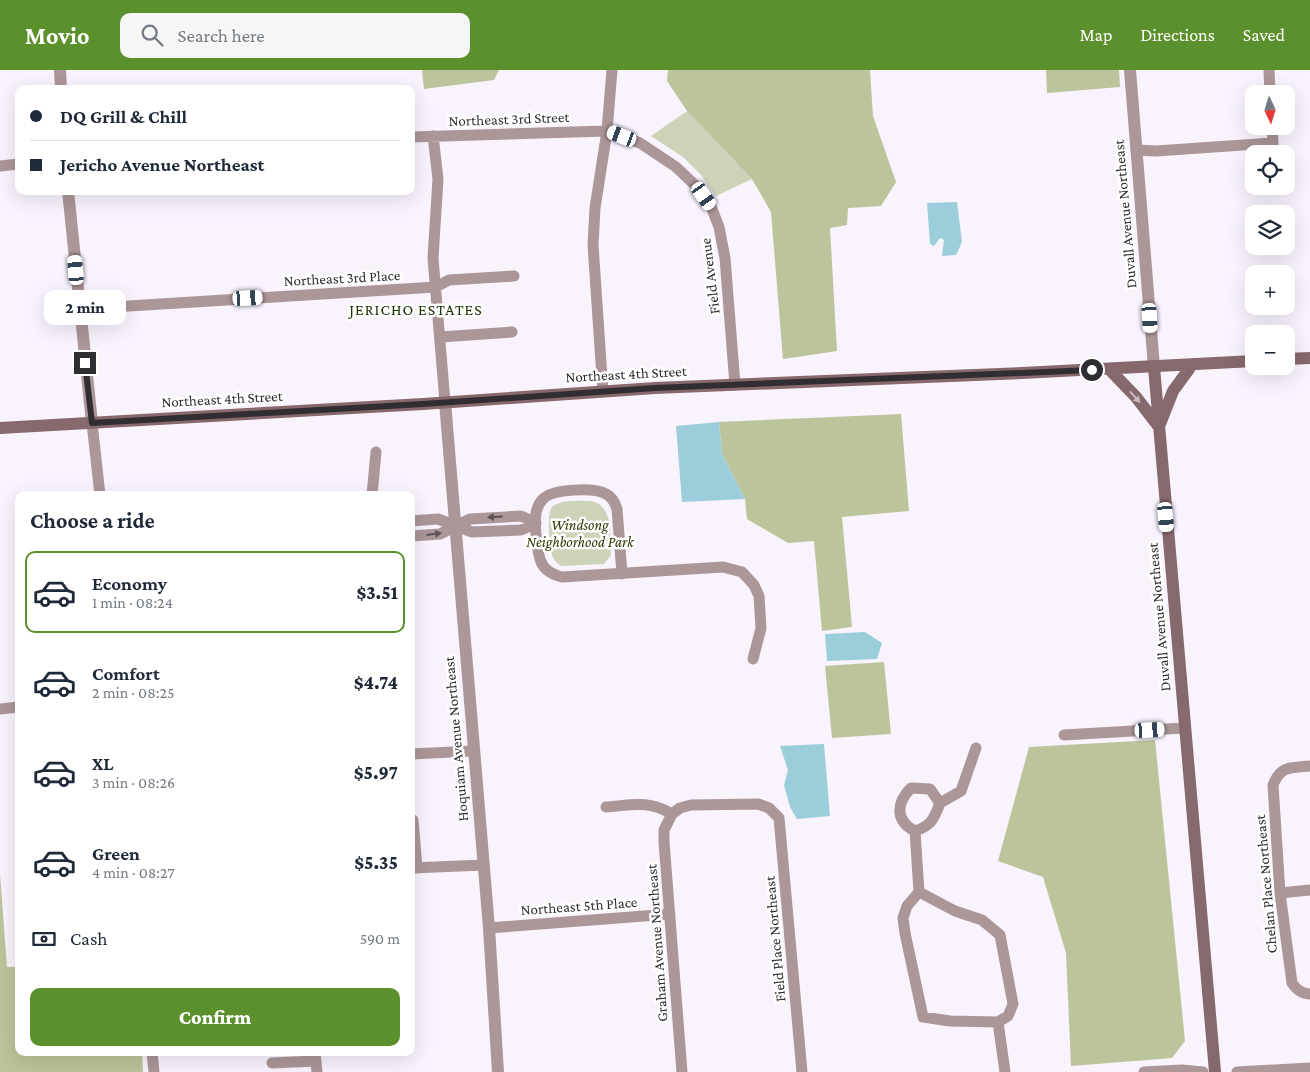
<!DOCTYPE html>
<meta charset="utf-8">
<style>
:root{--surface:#fff;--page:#f6f6f7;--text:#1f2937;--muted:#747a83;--line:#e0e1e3;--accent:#5b912c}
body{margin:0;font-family:"Crimson Pro",serif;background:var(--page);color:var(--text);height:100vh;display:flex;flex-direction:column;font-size:19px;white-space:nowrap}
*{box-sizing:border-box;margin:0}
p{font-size:16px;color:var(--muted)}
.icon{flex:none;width:28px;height:28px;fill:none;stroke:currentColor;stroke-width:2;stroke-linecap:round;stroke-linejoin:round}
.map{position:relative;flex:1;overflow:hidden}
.details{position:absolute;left:15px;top:421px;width:400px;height:565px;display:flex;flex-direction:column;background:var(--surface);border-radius:10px;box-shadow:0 5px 20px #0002}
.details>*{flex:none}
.guide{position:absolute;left:15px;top:15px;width:400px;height:110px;border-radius:10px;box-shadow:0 5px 20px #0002;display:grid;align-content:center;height:110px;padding:0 15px;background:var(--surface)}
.needle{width:32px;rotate:176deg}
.controls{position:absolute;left:1245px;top:15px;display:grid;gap:10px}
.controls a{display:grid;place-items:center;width:50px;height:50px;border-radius:10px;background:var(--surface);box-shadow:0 5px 20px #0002;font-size:25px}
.end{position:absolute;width:22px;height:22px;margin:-11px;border:6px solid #302d33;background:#fff;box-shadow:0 0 0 2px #fff}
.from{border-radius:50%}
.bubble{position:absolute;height:35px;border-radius:10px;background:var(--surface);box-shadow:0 5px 20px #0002;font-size:16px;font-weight:800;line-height:35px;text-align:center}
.car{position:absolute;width:15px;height:30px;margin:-15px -8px;border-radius:6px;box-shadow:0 0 4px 1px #0007;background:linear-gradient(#fff 24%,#345 0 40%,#fff 0 76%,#345 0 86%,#fff 0)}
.guide b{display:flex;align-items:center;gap:18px;height:48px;font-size:19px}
.guide b+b{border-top:1px solid var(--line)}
.guide i{width:12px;height:12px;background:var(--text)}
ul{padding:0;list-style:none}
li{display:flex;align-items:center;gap:15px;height:82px;margin:0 10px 8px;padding:0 5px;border:2px solid transparent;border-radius:10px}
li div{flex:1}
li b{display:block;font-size:19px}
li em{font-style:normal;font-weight:800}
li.active{border-color:var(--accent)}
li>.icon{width:45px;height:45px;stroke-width:1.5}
h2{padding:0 15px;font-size:22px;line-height:60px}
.pay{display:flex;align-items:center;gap:12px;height:55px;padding:0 15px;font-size:19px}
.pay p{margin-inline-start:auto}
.action{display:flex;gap:10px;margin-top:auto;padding:10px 15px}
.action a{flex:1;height:58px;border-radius:10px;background:var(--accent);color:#fff;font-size:20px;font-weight:800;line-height:58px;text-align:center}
header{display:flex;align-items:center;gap:30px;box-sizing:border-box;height:70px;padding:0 25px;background:var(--accent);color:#fff}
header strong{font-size:24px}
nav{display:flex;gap:28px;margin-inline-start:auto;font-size:18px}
.search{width:350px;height:45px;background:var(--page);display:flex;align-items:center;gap:12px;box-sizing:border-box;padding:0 18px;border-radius:10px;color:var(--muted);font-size:19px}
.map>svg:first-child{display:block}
.green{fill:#cdd3b8}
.forest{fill:#bcc49b}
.water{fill:#9bceda}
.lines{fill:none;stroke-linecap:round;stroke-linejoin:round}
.minor{stroke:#ab9698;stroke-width:11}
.tertiary{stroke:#ab9698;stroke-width:12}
.secondary{stroke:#86696c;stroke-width:12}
.oneway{fill:#c9bcbd}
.oneway2{fill:#5b5256}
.route{stroke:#302d33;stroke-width:6}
.labels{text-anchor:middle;stroke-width:5;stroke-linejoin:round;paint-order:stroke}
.street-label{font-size:15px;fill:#302d33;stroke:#fff}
.park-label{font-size:15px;font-style:italic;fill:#303604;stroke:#fff}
.neighbourhood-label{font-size:16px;letter-spacing:1px;fill:#193201;stroke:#fff}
</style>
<header>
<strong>Movio</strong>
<div class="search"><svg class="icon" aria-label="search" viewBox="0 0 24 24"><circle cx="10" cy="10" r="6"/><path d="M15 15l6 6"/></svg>Search here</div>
<nav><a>Map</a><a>Directions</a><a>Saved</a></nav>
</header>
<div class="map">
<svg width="1310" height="1002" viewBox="0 0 1310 1002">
<rect width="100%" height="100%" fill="#f8f3fd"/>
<path class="green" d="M687,41L752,109L716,126L701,105L683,87L651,66Z
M591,431C614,435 610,467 611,485L604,494L561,496C558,494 555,491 553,488C550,479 546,444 552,437C560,429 580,431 591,431Z"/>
<path class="forest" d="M422,0H499L494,10L424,19Z
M668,0H870L873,46L896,112L881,136L848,138L847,155L830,158L837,281L783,289L771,142L752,109L687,41L667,11Z
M1046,0H1119L1120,17L1047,23Z
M901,344L909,441L842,447L852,557L822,561L814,471L788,473L747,449L745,429L722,384L719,352Z
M884,592L891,664L832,668L825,596Z
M1155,670L1185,971L1172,988L1071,996L1066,883L1043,807L998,791L1029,677Z
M0,804L7,897H19V982L142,983L143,1002H0Z"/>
<path class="water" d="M957,132L962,172L956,185L942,186L944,170L940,168L934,176L930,174L927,133Z
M719,352L722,384L745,429L682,432L676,356Z
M865,562L882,573L877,589L827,591L825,564Z
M824,674L830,746L797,749L790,737L784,715L788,700L780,676Z"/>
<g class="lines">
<path class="minor" d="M1269,0L1270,24
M433,66L438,109L433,188L445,332
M411,67L607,61L640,73L676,97L697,117L710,134L719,157L725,188L735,315
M1136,80L1156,81L1273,73L1272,56
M0,96L19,94
M80,239L436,217L449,210L514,206
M440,267L512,262
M603,322L593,175L595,138L607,61L612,0
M92,353L100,425
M372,425L376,382
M411,451L438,449L472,462L521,460L536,453
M411,466L440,464L470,449L521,446L536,453
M622,504L617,439C615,432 612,427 606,424C594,417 552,419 543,429C540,432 537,438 536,443C534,453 537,482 541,492C545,501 554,505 562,507L723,497L742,502L754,515L759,526L761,558L753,589
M0,639L19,637
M1064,665L1184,658
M411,684L473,681
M1310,696C1291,698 1281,695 1273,715L1280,823L1292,913C1296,919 1302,924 1310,924
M606,737C632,735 649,730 672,744L680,738L691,735L758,734L769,738L779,748L802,1002
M672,744L664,760V772L682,1002
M413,750L417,798
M915,761C895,751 896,733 911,718L930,719L940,733L961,721L976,678
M411,798L484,795
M919,822L955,841L982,850L1000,865L1013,934L1008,946L998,952L950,951L923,947L905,863L903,848L907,836L919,822L915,761C931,756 934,749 940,733
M1280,823L1310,820
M489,858L670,844
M998,952L1005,1002
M152,982L154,1002
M315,982L317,1002
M272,993L316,991
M1144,1002L1182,1000L1203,1002
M1237,1002L1310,998"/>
<path class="tertiary" d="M60,0L61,19
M1130,0L1154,297
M68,121L92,353
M445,332L489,858L498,1002"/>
<path class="secondary" d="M1286,289L1310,288
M1154,297L1215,1002
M1109,299L1136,327L1159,357
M1160,354L1173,321L1192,295
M0,358L423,334L655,318L1022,303L1254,291"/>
</g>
<defs><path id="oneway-solid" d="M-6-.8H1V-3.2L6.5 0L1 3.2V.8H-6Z" transform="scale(1.25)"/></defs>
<use class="oneway" href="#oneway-solid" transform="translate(1135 327) rotate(48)"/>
<g class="oneway2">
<use href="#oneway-solid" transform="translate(495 447) rotate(176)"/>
<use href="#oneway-solid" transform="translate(434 464) rotate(-7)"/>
</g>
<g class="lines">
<path class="route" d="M85,293L92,353L423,334L655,318L1092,300"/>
</g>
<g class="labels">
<g class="street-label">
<text transform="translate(509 49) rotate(-2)" y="5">Northeast 3rd Street</text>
<text transform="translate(1125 144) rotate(-95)" y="5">Duvall Avenue Northeast</text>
<text transform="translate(710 206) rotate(-97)" y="5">Field Avenue</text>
<text transform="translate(342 208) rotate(-3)" y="5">Northeast 3rd Place</text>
<text transform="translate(626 304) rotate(-3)" y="5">Northeast 4th Street</text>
<text transform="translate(222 329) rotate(-3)" y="5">Northeast 4th Street</text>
<text transform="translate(1159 547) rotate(-95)" y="5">Duvall Avenue Northeast</text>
<text transform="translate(456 669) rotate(-95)" y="5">Hoquiam Avenue Northeast</text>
<text transform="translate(1266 814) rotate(-95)" y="5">Chelan Place Northeast</text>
<text transform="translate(579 836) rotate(-4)" y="5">Northeast 5th Place</text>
<text transform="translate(775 869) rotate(-95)" y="5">Field Place Northeast</text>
<text transform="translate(657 873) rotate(-94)" y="5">Graham Avenue Northeast</text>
</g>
<g class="park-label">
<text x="580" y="460">Windsong<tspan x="580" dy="17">Neighborhood Park</tspan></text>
</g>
<g class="neighbourhood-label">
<text x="416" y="245">JERICHO ESTATES</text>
</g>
</g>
</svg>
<div class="controls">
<a><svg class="needle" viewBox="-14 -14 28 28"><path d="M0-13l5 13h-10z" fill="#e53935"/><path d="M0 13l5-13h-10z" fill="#747a83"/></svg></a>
<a><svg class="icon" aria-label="locate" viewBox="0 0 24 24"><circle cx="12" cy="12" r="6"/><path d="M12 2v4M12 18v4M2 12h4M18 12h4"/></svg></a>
<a><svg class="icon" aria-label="layers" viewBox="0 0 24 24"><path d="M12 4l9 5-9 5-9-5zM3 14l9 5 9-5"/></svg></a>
<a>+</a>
<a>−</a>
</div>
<i class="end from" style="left:1092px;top:300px"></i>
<i class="end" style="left:85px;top:293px"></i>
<div class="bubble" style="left:44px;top:220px;width:82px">2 min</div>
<i class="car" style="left:622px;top:66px;rotate:291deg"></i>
<i class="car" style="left:704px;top:126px;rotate:145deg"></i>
<i class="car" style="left:76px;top:200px;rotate:355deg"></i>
<i class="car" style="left:248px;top:228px;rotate:87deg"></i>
<i class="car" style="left:1150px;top:248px;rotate:176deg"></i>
<i class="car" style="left:1166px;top:447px;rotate:175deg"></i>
<i class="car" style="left:1150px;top:660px;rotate:87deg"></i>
<div class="guide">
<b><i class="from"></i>DQ Grill &amp; Chill</b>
<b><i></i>Jericho Avenue Northeast</b>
</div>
<section class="details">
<h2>Choose a ride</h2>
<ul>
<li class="active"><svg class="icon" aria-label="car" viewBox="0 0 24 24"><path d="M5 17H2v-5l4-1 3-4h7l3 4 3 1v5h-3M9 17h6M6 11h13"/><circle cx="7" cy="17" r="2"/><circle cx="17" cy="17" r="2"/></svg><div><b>Economy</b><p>1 min · 08:24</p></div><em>$3.51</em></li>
<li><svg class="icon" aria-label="car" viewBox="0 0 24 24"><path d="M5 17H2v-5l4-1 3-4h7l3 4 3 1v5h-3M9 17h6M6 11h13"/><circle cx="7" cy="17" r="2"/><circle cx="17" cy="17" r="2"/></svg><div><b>Comfort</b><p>2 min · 08:25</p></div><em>$4.74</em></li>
<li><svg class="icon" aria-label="car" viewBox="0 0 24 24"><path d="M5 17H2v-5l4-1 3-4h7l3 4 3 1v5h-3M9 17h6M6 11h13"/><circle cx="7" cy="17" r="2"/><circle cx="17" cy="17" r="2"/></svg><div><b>XL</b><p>3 min · 08:26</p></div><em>$5.97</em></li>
<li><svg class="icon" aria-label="car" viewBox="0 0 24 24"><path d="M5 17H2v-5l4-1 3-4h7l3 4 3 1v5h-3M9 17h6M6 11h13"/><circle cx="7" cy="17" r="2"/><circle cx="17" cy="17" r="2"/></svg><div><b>Green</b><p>4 min · 08:27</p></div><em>$5.35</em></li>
</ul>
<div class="pay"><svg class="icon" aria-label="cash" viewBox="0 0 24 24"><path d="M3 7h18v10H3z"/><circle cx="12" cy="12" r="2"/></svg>Cash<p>590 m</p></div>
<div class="action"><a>Confirm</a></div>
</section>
</div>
